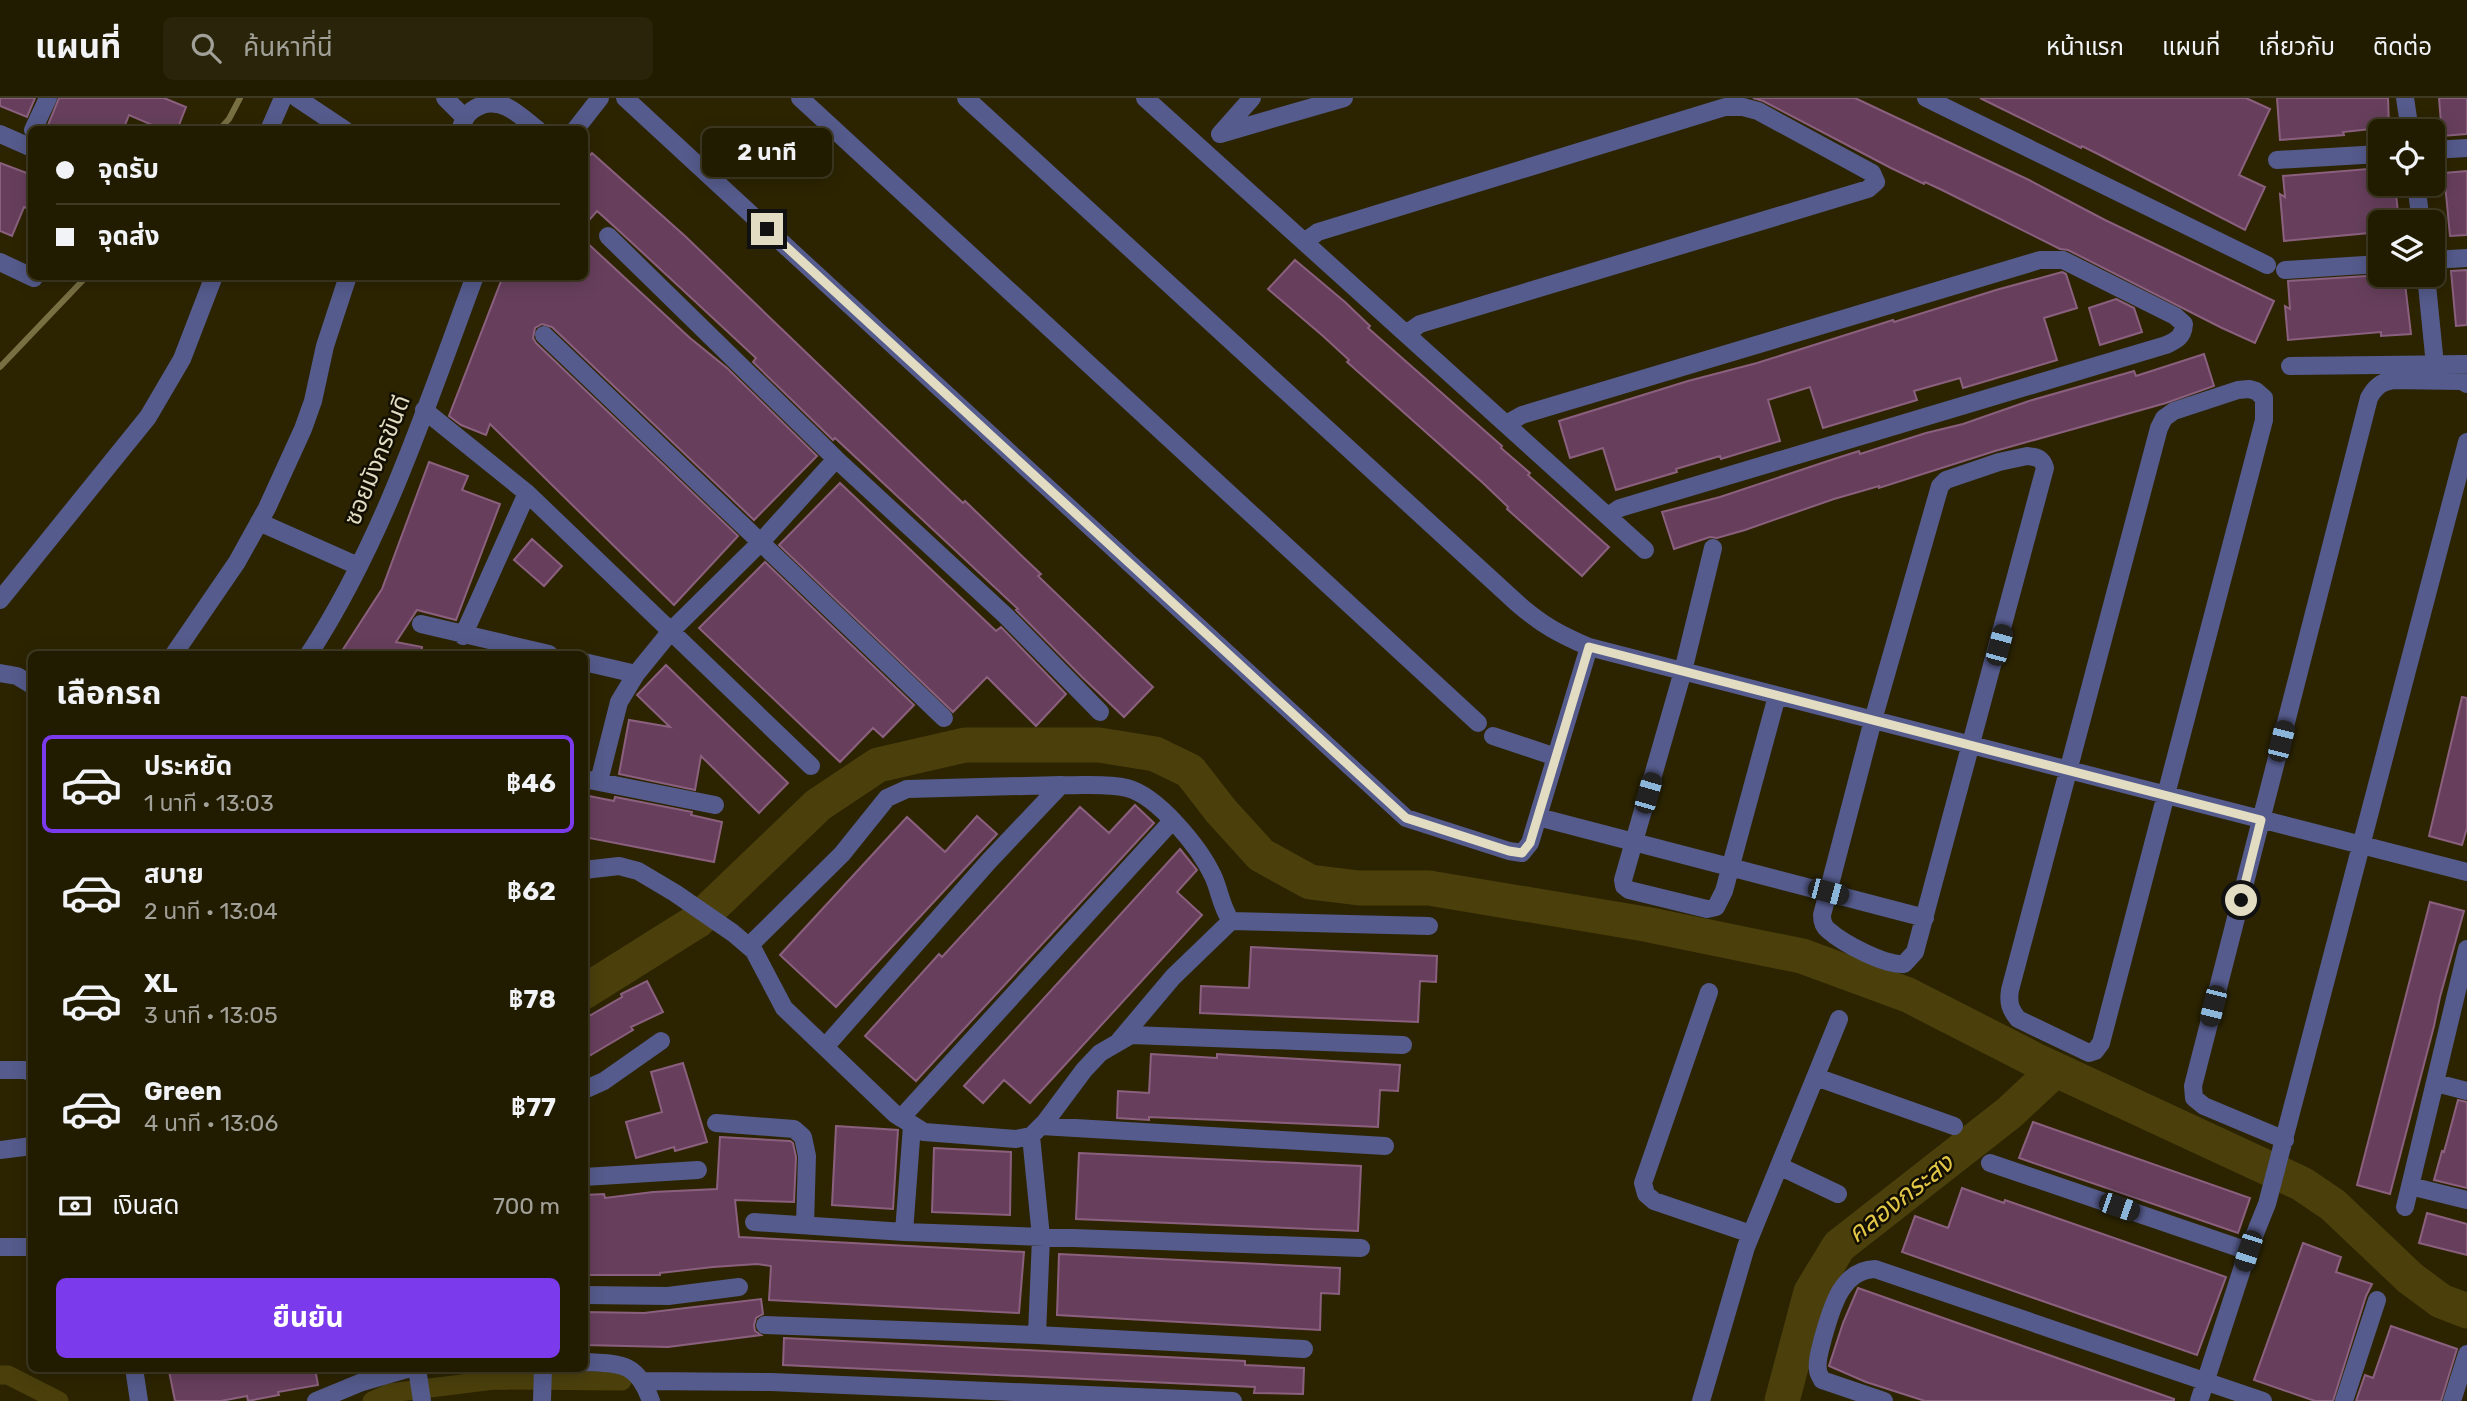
<!DOCTYPE html>
<html lang="th">
<meta charset="utf-8">
<style>
:root{--surface:#211b00;--page:#29240a;--text:#f1f3f6;--muted:#a2a199;--line:#3e3922;--accent:#7c3aed}
body{margin:0;font-family:Rubik,"Noto Sans Thai",sans-serif;background:var(--page);color:var(--text);height:100vh;display:flex;flex-direction:column;font-size:26px;white-space:nowrap}
*{box-sizing:border-box;margin:0}
p{font-size:23px;color:var(--muted)}
.icon{flex:none;width:38px;height:38px;fill:none;stroke:currentColor;stroke-width:2;stroke-linecap:round;stroke-linejoin:round}
.map{position:relative;flex:1;overflow:hidden}
.side{position:absolute;left:28px;top:553px;width:560px;height:721px;display:flex;flex-direction:column;background:var(--surface);border-radius:10px;box-shadow:0 4px 18px #0003,0 0 0 2px var(--line)}
.side>*{flex:none}
.top-card{position:absolute;left:28px;top:28px;width:560px;height:154px;border-radius:10px;box-shadow:0 4px 18px #0003,0 0 0 2px var(--line);display:grid;align-content:center;height:154px;padding:0 28px;background:var(--surface)}
.buttons{position:absolute;left:2368px;top:21px;display:grid;gap:14px}
.buttons a{display:grid;place-items:center;width:77px;height:77px;border-radius:10px;background:var(--surface);box-shadow:0 4px 18px #0003,0 0 0 2px var(--line);font-size:35px}
.end{position:absolute;width:32px;height:32px;margin:-16px;border:9px solid #e1dcc2;background:#111;box-shadow:0 0 0 4px #111}
.from{border-radius:50%}
.bubble{position:absolute;height:49px;border-radius:10px;background:var(--surface);box-shadow:0 4px 18px #0003,0 0 0 2px var(--line);font-size:23px;font-weight:700;line-height:49px;text-align:center}
.car{position:absolute;width:21px;height:42px;margin:-21px -10px;border-radius:9px;box-shadow:0 0 5px 2px #0007;background:linear-gradient(#222 24%,#8ab4d8 0 40%,#222 0 76%,#8ab4d8 0 86%,#222 0)}
.top-card b{display:flex;align-items:center;gap:24px;height:66px;font-size:26px}
.top-card b+b{border-top:2px solid var(--line)}
.top-card i{width:18px;height:18px;background:var(--text)}
ul{padding:0;list-style:none}
li{display:flex;align-items:center;gap:21px;height:98px;margin:0 14px 10px;padding:0 14px;border:4px solid transparent;border-radius:10px}
li div{flex:1}
li b{display:block;font-size:26px}
li em{font-style:normal;font-weight:700}
li.on{border-color:var(--accent)}
li>.icon{width:63px;height:63px;stroke-width:1.5}
h2{padding:0 28px;font-size:32px;line-height:84px}
.pay{display:flex;align-items:center;gap:18px;height:77px;padding:0 28px;font-size:26px}
.pay p{margin-inline-start:auto}
.cta{display:flex;gap:14px;margin-top:auto;padding:14px 28px}
.cta a{flex:1;height:80px;border-radius:10px;background:var(--accent);color:#fff;font-size:28px;font-weight:700;line-height:80px;text-align:center}
header{display:flex;align-items:center;gap:42px;box-sizing:border-box;height:98px;padding:0 35px;background:var(--surface);border-bottom:2px solid var(--line)}
header strong{font-size:33px}
nav{display:flex;gap:38px;margin-inline-start:auto;font-size:24px}
.search{width:490px;height:63px;background:var(--page);display:flex;align-items:center;gap:18px;box-sizing:border-box;padding:0 24px;border-radius:10px;color:var(--muted);font-size:26px}
.map>svg:first-child{display:block}
.lines{fill:none;stroke-linecap:round;stroke-linejoin:round}
.stream{stroke:#786f43;stroke-width:6}
.canal{stroke:#4b400c;stroke-width:19}
.river{stroke:#4b400c;stroke-width:35}
.building{fill:#673f5c;stroke:#8a607e;stroke-width:2}
.minor{stroke:#555b8c;stroke-width:18}
.route{stroke:#e1dcc2;stroke-width:9}
.labels{text-anchor:middle;stroke-width:5;stroke-linejoin:round;paint-order:stroke}
.street-label{font-size:24px;fill:#e1dcc2;stroke:#120e00}
.water-label{font-size:26px;font-style:italic;fill:#e2c747;stroke:#120e00}
</style>
<header>
<strong>แผนที่</strong>
<div class="search"><svg class="icon" aria-label="search" viewBox="0 0 24 24"><circle cx="10" cy="10" r="6"/><path d="M15 15l6 6"/></svg>ค้นหาที่นี่</div>
<nav><a>หน้าแรก</a><a>แผนที่</a><a>เกี่ยวกับ</a><a>ติดต่อ</a></nav>
</header>
<div class="map">
<svg width="2467" height="1303" viewBox="0 0 2467 1303">
<rect width="100%" height="100%" fill="#2c2400"/>
<g class="lines">
<path class="stream" d="M219,32L229,21L240,0
M0,269L87,178"/>
<path class="canal" d="M0,1277H8L59,1303
M372,1303L390,1295L494,1282L622,1283"/>
<path class="river" d="M584,894L697,823L818,707L878,667L965,647H1099L1155,656L1190,673L1221,713L1261,757L1310,784L1359,790H1429L1645,826L1802,858L1908,897L2035,962L2302,1086L2333,1107L2410,1180L2441,1203L2467,1213
M1782,1303L1811,1194L1839,1148L2009,1015L2055,972"/>
</g>
<path class="building" d="M0,0H35L27,19L0,8Z
M59,0H164L186,9L177,32H164L129,17L123,32H58L48,27Z
M1753,0H1855L2029,82L2105,122L2274,203L2255,245L2222,230L2068,152L2060,151L1942,92L1925,84L1924,86L1891,70L1763,3Z
M1980,0H2246L2270,11L2239,77L2265,89L2245,132L2098,56L2082,48L2081,50Z
M2277,0H2388L2389,29L2343,34L2344,37L2280,42Z
M2439,0H2467V36L2442,38Z
M592,55L685,138L944,387L963,405L965,403L1024,460L1041,476L1038,478L1153,589L1124,619L1082,579L1016,512L1018,511L835,340L833,342L753,264L756,260L616,130L597,113L584,128V64Z
M0,65L32,77V112L24,109L12,138L0,133Z
M2380,70V86H2395L2399,124H2380V134L2284,143L2280,96L2285,99L2283,78Z
M2467,73V137L2450,138L2444,75Z
M584,142L690,240L727,270L817,358L754,422L552,229L542,226L535,230L533,240L536,245L738,438L674,507L490,326L486,337L461,327L449,318L503,178H584Z
M1295,162L1345,204L1370,228L1368,230L1502,348L1501,350L1530,375L1528,377L1609,449L1582,478L1507,411L1508,409L1483,385L1347,264L1349,262L1323,238L1268,191Z
M2467,172V227L2456,228L2451,173Z
M2062,174L2066,176L2077,210L2044,220L2057,262L1963,290L1960,280L1914,293L1917,302L1823,330L1810,289L1768,302L1780,343L1721,361L1720,358L1676,371L1677,374L1616,392L1603,350L1570,360L1559,323L1688,283L1757,265L1893,222L1894,224L1996,192Z
M2383,177H2404L2411,236L2381,238V234L2288,242L2285,208L2290,211L2288,183Z
M2116,201L2134,210L2142,234L2100,247L2089,210Z
M2204,256L2214,288L2166,305L1995,353L1879,390V388L1834,401L1745,432L1717,440L1710,439L1674,451L1662,414L1720,399L1834,361L1859,353L1860,356L1926,335L1963,326L2029,303L2134,273L2136,278Z
M429,364L468,378L462,392L500,406L456,522L417,512L396,544L422,549L421,556H340L382,491Z
M840,385L996,533L1001,529L1066,596L1036,628L987,579L953,614L779,447Z
M532,441L562,468L544,488L514,462Z
M765,464L914,607L883,639L873,630L840,664L699,530Z
M666,567L788,685L759,715L701,658L695,692L619,676L629,622L670,629L637,597Z
M2462,599L2467,600V730L2462,747L2429,738Z
M584,697L614,703L615,699L692,714L691,717L722,724L714,764L584,739Z
M1135,707L1154,725L916,983L865,938L939,856L942,859L1080,709L1109,735Z
M977,718L997,736L836,909L780,857L907,719L945,754Z
M1180,751L1197,772L1177,794L1202,817L1030,1005L1004,982L983,1005L964,988Z
M2430,804L2464,813L2440,899L2434,928L2390,1096L2357,1087Z
M1251,849L1437,858L1436,884L1420,883L1418,924L1200,915L1201,888L1249,890Z
M647,883L663,914L631,929L633,932L584,961V921L622,899L621,896Z
M1151,956L1217,960V956L1232,957L1400,967L1398,993L1380,992L1378,1029L1149,1019V1022L1117,1020L1118,993L1149,995Z
M683,965L707,1044L675,1053L674,1049L636,1060L626,1024L662,1014L651,974Z
M2458,1002L2467,1004V1090L2434,1082L2442,1053L2444,1054Z
M2033,1024L2250,1100L2238,1135L2019,1060Z
M836,1028L898,1032L893,1111L832,1107Z
M720,1039L790,1043L793,1045L796,1059L794,1104L735,1102L739,1139L1024,1154L1019,1215L769,1202L771,1168L757,1166L713,1169L660,1175V1177H586L584,1097L604,1096L605,1100L653,1094L717,1091Z
M934,1050L1011,1054L1010,1117L932,1114Z
M1079,1055L1361,1068L1358,1133L1076,1121Z
M1962,1090L2004,1105L2005,1102L2226,1179L2197,1257L1902,1154L1915,1118L1948,1130Z
M2427,1115L2467,1126V1157L2419,1145Z
M2303,1145L2341,1159L2336,1174L2372,1186L2366,1198L2333,1303H2315L2254,1282Z
M1059,1156L1340,1170L1339,1196L1321,1195L1320,1232L1057,1217Z
M1858,1190L2174,1301V1303H1925L1866,1284L1829,1268L1843,1225Z
M761,1201L763,1216L756,1220L754,1227L755,1233L761,1237L668,1249L585,1247V1214L644,1215Z
M2391,1228L2457,1251L2441,1303H2356L2365,1277L2373,1280Z
M784,1240L1245,1263V1267L1304,1270L1303,1296L1254,1295L1255,1289L783,1267Z
M181,1270H315L318,1287L278,1294L279,1297L248,1303L247,1298L221,1303H175L169,1273Z"/>
<g class="lines">
<path class="minor" d="M297,0L345,32
M445,0L464,19
M625,0L1406,720L1509,753L1522,755L1530,745L1589,549
M800,0L1478,625
M966,0L1517,505C1542,527 1559,536 1589,549L2467,774
M1145,0L1645,452
M1926,0L2267,167
M2405,0L2410,33
M33,32L48,0
M269,32L283,0
M460,32C465,18 469,12 482,7C505,0 521,19 538,32
M575,32L600,0
M1221,35L1252,0
M0,36L32,50
M1220,36L1344,0
M2432,52L2467,50
M2277,62L2380,56
M2416,86L2421,124
M608,138L836,361L1006,518L1100,614
M1304,144L1318,134L1725,9H1743L1758,13L1872,75L1876,84L1868,91L1420,226L1406,236
M2432,162L2467,160
M0,164L34,180
M2285,172L2380,166
M2426,177L2435,267
M544,237L944,620
M2290,268L2467,266
M2249,291L2256,293L2264,300V322L2101,945L2095,953L2089,955L2018,921C2010,911 2008,905 2010,892L2159,330L2164,320L2174,313L2238,292Z
M424,312L527,395L811,668
M1506,326L1522,317L2040,162H2063L2175,218L2184,226C2183,239 2177,242 2166,247L1620,410L1608,418
M2027,358C2037,359 2042,360 2045,370L1915,854L1904,866C1884,867 1844,846 1828,832C1823,828 1822,823 1822,817L1873,622L1940,388L1946,382L1999,364Z
M259,424L358,468
M1713,450L1683,573L1623,782L1624,788L1629,792L1707,811L1716,809L1724,793L1777,598
M0,502L148,319L182,261L214,178
M421,526L549,556
M463,538L527,395
M174,556L237,464L267,410L303,331L313,303L325,248L348,178
M309,556C384,441 427,306 475,178
M584,564L636,576
M0,575L17,578L32,587
M1493,638L1556,659
M584,681L715,707
M599,683L619,604L636,576L671,533L760,445L836,361
M1538,719L1925,820
M584,772L619,768L638,773L675,795L733,835L754,853L784,910L895,1016L924,1034L1016,1041L1031,1038L1046,1023L1084,972L1100,955L1131,937L1403,947
M749,848L842,756L887,700L907,691L1061,687
M1709,894L1643,1085L1646,1096L1654,1103L1751,1136
M1119,943L1173,879L1231,823
M825,949L989,763L1061,687C1082,688 1106,685 1127,690C1158,698 1200,750 1213,778C1220,793 1221,809 1231,823L1429,828
M0,972H24L32,974
M1816,979L1954,1028
M2436,985L2467,993
M584,992L604,983L661,943
M901,1020L1172,723
M716,1025L794,1031L803,1039L807,1058L805,1127
M1041,1028L1385,1048
M1031,1038L1041,1139L1037,1237
M2285,1042L2204,1008L2194,1000L2193,988L2369,300C2375,289 2381,284 2393,282L2462,283L2467,286
M0,1052L32,1048
M1990,1065L2248,1153
M1779,1068L1838,1096
M584,1079L698,1072
M2410,1088L2467,1102
M2405,1109L2467,851
M754,1124L904,1134L1361,1150
M904,1134L912,1028
M0,1149H32
M584,1197L668,1198L739,1189
M765,1227L1037,1237L1304,1251
M584,1264C622,1266 637,1264 651,1303
M134,1270L139,1303
M417,1270L422,1303
M644,1283L771,1284L1233,1303
M316,1303L362,1284L410,1270
M542,1303L543,1270
M1701,1303L1746,1149L1839,921
M1884,1303L1822,1282C1821,1279 1818,1276 1818,1272C1816,1263 1821,1249 1823,1240C1831,1213 1840,1172 1875,1171L2263,1303
M2199,1303L2248,1153L2267,1106L2467,344
M2344,1303L2377,1202
M2452,1303L2467,1256"/>
</g>
<g class="lines">
<path class="route" d="M767,131L1406,720L1509,753L1522,755L1530,745L1589,549L2261,722L2241,802"/>
</g>
<g class="labels">
<g class="street-label">
<text transform="translate(377 362) rotate(-68)" y="8">ซอยมังกรขันดี</text>
</g>
<g class="water-label">
<text transform="translate(1900 1100) rotate(-38)" y="9">คลองกระสง</text>
</g>
</g>
</svg>
<div class="buttons">
<a><svg class="icon" aria-label="locate" viewBox="0 0 24 24"><circle cx="12" cy="12" r="6"/><path d="M12 2v4M12 18v4M2 12h4M18 12h4"/></svg></a>
<a><svg class="icon" aria-label="layers" viewBox="0 0 24 24"><path d="M12 4l9 5-9 5-9-5zM3 14l9 5 9-5"/></svg></a>
</div>
<i class="end from" style="left:2241px;top:802px"></i>
<i class="end" style="left:767px;top:131px"></i>
<div class="bubble" style="left:702px;top:30px;width:130px">2 นาที</div>
<i class="car" style="left:1999px;top:547px;rotate:15deg"></i>
<i class="car" style="left:2281px;top:643px;rotate:14deg"></i>
<i class="car" style="left:1648px;top:695px;rotate:16deg"></i>
<i class="car" style="left:1828px;top:794px;rotate:105deg"></i>
<i class="car" style="left:2213px;top:908px;rotate:194deg"></i>
<i class="car" style="left:2119px;top:1109px;rotate:109deg"></i>
<i class="car" style="left:2248px;top:1153px;rotate:198deg"></i>
<div class="top-card">
<b><i class="from"></i>จุดรับ</b>
<b><i></i>จุดส่ง</b>
</div>
<section class="side">
<h2>เลือกรถ</h2>
<ul>
<li class="on"><svg class="icon" aria-label="car" viewBox="0 0 24 24"><path d="M5 17H2v-5l4-1 3-4h7l3 4 3 1v5h-3M9 17h6M6 11h13"/><circle cx="7" cy="17" r="2"/><circle cx="17" cy="17" r="2"/></svg><div><b>ประหยัด</b><p>1 นาที · 13:03</p></div><em>฿46</em></li>
<li><svg class="icon" aria-label="car" viewBox="0 0 24 24"><path d="M5 17H2v-5l4-1 3-4h7l3 4 3 1v5h-3M9 17h6M6 11h13"/><circle cx="7" cy="17" r="2"/><circle cx="17" cy="17" r="2"/></svg><div><b>สบาย</b><p>2 นาที · 13:04</p></div><em>฿62</em></li>
<li><svg class="icon" aria-label="car" viewBox="0 0 24 24"><path d="M5 17H2v-5l4-1 3-4h7l3 4 3 1v5h-3M9 17h6M6 11h13"/><circle cx="7" cy="17" r="2"/><circle cx="17" cy="17" r="2"/></svg><div><b>XL</b><p>3 นาที · 13:05</p></div><em>฿78</em></li>
<li><svg class="icon" aria-label="car" viewBox="0 0 24 24"><path d="M5 17H2v-5l4-1 3-4h7l3 4 3 1v5h-3M9 17h6M6 11h13"/><circle cx="7" cy="17" r="2"/><circle cx="17" cy="17" r="2"/></svg><div><b>Green</b><p>4 นาที · 13:06</p></div><em>฿77</em></li>
</ul>
<div class="pay"><svg class="icon" aria-label="cash" viewBox="0 0 24 24"><path d="M3 7h18v10H3z"/><circle cx="12" cy="12" r="2"/></svg>เงินสด<p>700 m</p></div>
<div class="cta"><a>ยืนยัน</a></div>
</section>
</div>
